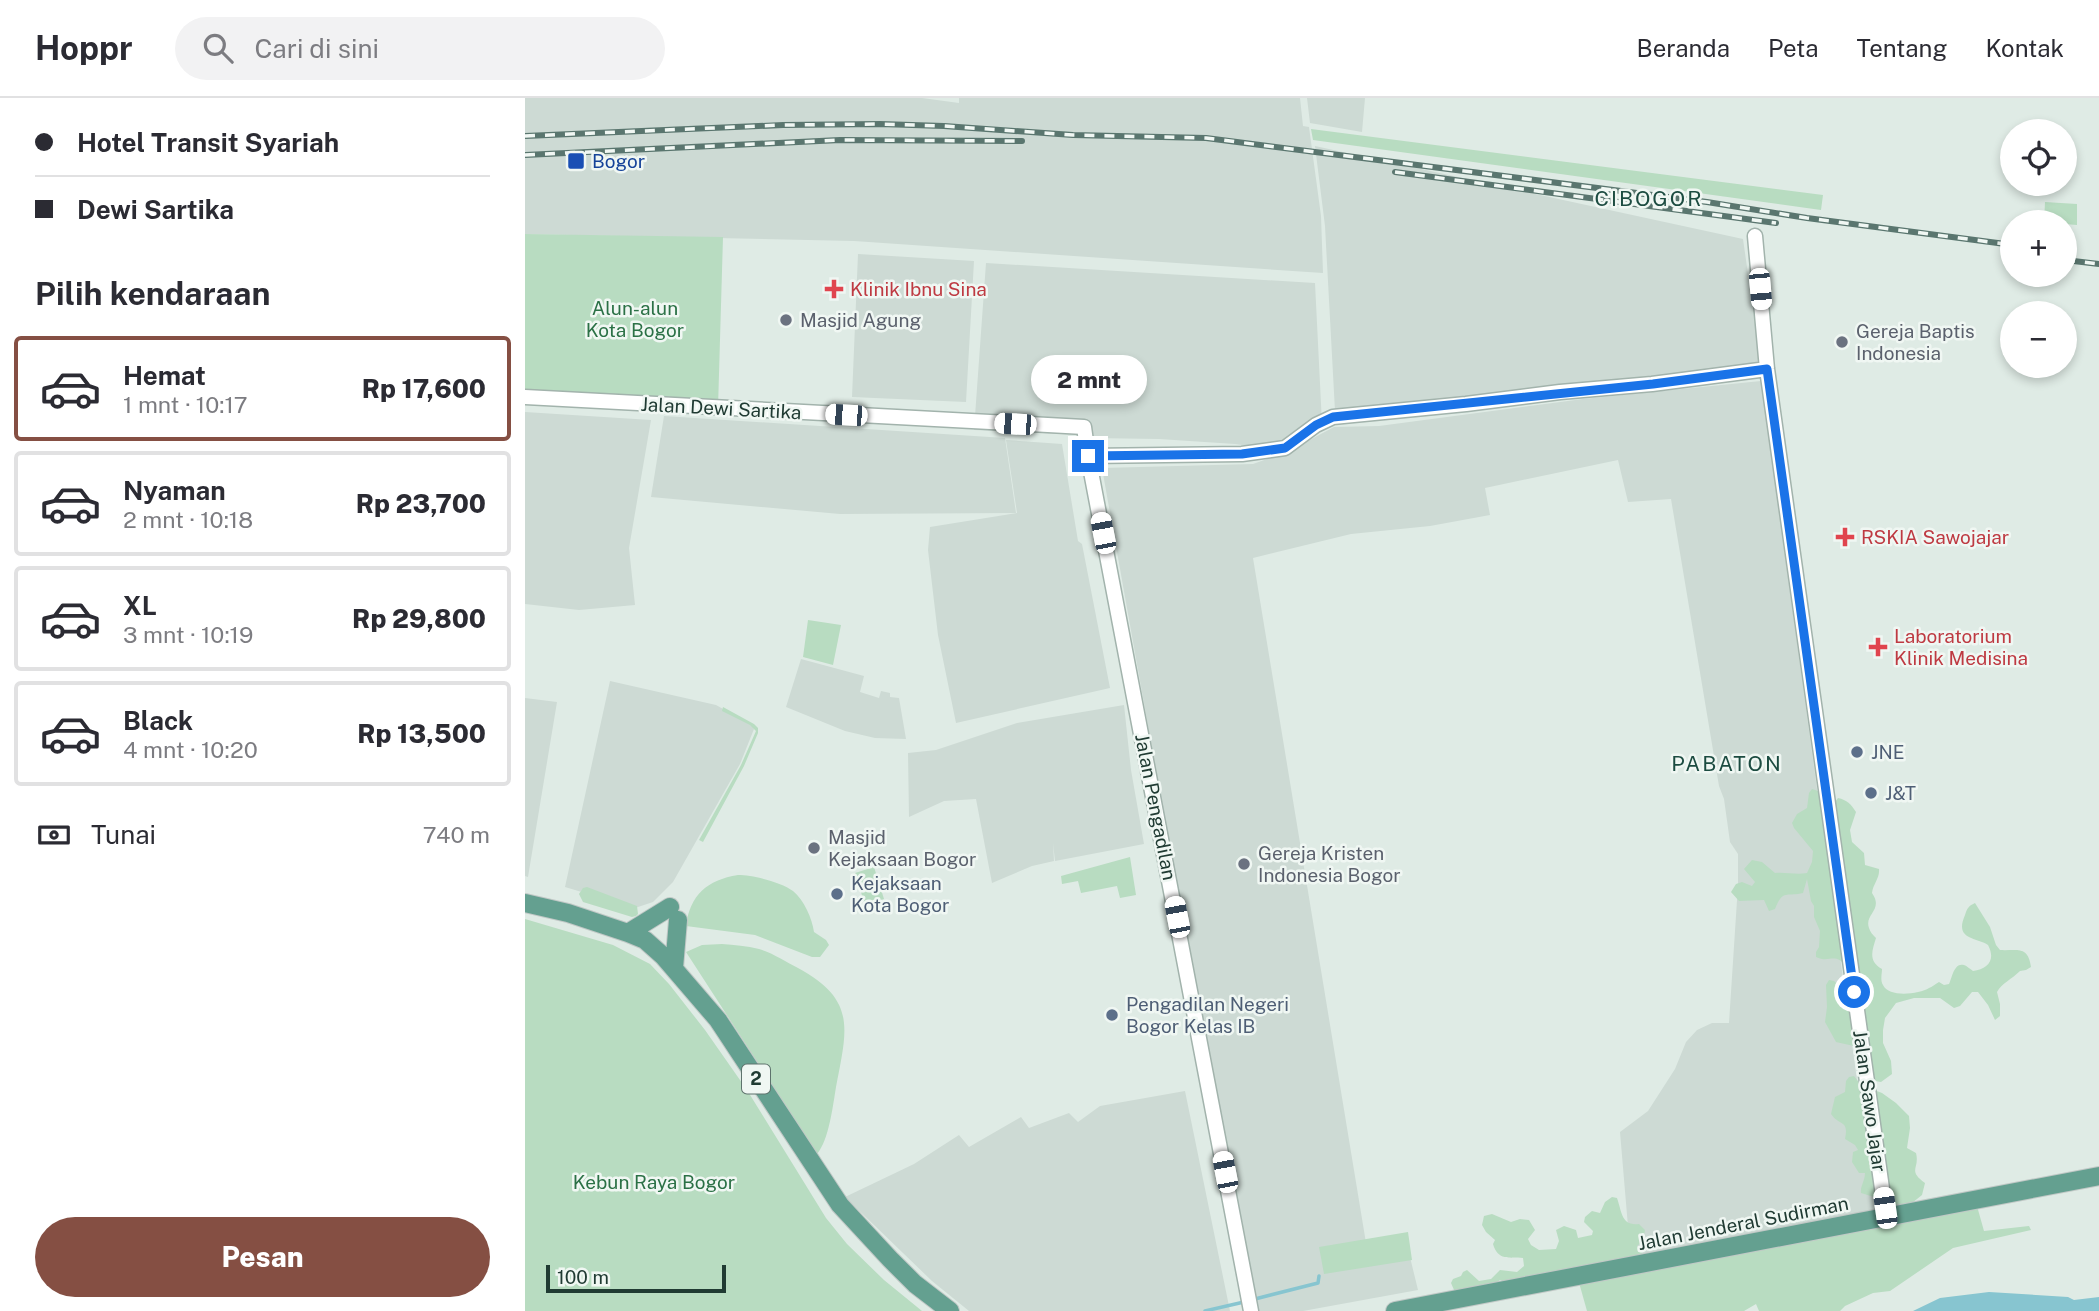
<!DOCTYPE html>
<html lang="id">
<meta charset="utf-8">
<style>
:root{--surface:#fff;--page:#f2f2f3;--text:#2b2b33;--muted:#7c7c81;--line:#e1e1e2;--accent:#854f43}
body{margin:0;font-family:"Public Sans",sans-serif;background:var(--page);color:var(--text);height:100vh;display:flex;flex-direction:column;font-size:26px;white-space:nowrap}
*{box-sizing:border-box;margin:0}
p{font-size:23px;color:var(--muted)}
.icon{flex:none;width:38px;height:38px;fill:none;stroke:currentColor;stroke-width:2;stroke-linecap:round;stroke-linejoin:round}
.map{position:relative;flex:1;overflow:hidden}
.details{display:flex;flex-direction:column;background:var(--surface);width:525px}
.details>*{flex:none}
.top-card{display:grid;align-content:center;height:154px;padding:0 35px;background:var(--surface)}
.fabs{position:absolute;left:1475px;top:21px;display:grid;gap:14px}
.fabs a{display:grid;place-items:center;width:77px;height:77px;border-radius:50%;background:var(--surface);box-shadow:0 4px 10px #0003;font-size:35px}
.scale{position:absolute;left:21px;bottom:18px;width:180px;box-sizing:border-box;padding-left:7px;border:4px solid #203b33;border-top:0;font-size:19px;line-height:24px;white-space:nowrap;color:#203b33;-webkit-text-stroke:5px #f0f7f3;paint-order:stroke}
.end{position:absolute;width:32px;height:32px;margin:-16px;border:9px solid #1a73e8;background:#fff;box-shadow:0 0 0 4px #fff}
.from{border-radius:50%}
.bubble{position:absolute;height:49px;border-radius:24px;background:var(--surface);box-shadow:0 4px 10px #0003;font-size:23px;font-weight:800;line-height:49px;text-align:center}
.car{position:absolute;width:21px;height:42px;margin:-21px -10px;border-radius:9px;box-shadow:0 0 5px 2px #0007;background:linear-gradient(#fff 24%,#345 0 40%,#fff 0 76%,#345 0 86%,#fff 0)}
.top-card b{display:flex;align-items:center;gap:24px;height:66px;font-size:26px}
.top-card b+b{border-top:2px solid var(--line)}
.top-card i{width:18px;height:18px;background:var(--text)}
ul{padding:0;list-style:none}
li{display:flex;align-items:center;gap:21px;height:105px;margin:0 14px 10px;padding:0 21px;border:4px solid var(--line);border-radius:7px}
li div{flex:1}
li b{display:block;font-size:26px}
li em{font-style:normal;font-weight:800}
li.selected{border-color:var(--accent)}
li>.icon{width:63px;height:63px;stroke-width:1.5}
h2{padding:0 35px;font-size:32px;line-height:84px}
.pay{display:flex;align-items:center;gap:18px;height:77px;padding:0 35px;font-size:26px}
.pay p{margin-inline-start:auto}
.button{display:flex;gap:14px;margin-top:auto;padding:14px 35px}
.button a{flex:1;height:80px;border-radius:42px;background:var(--accent);color:#fff;font-size:28px;font-weight:800;line-height:80px;text-align:center}
header{display:flex;align-items:center;gap:42px;box-sizing:border-box;height:98px;padding:0 35px;background:var(--surface);border-bottom:2px solid var(--line)}
header strong{font-size:33px}
nav{display:flex;gap:38px;margin-inline-start:auto;font-size:24px}
.search{width:490px;height:63px;background:var(--page);display:flex;align-items:center;gap:18px;box-sizing:border-box;padding:0 24px;border-radius:38px;color:var(--muted);font-size:26px}
main{display:flex;flex:1;min-height:0}
.map>svg:first-child{display:block}
.built{fill:#cddad4}
.green{fill:#b8dcc1}
.water{fill:#87c5d0}
.lines{fill:none;stroke-linecap:round;stroke-linejoin:round}
.stream{stroke:#87c5d0;stroke-width:3.5}
.tertiary-casing{stroke:#a2b3ac;stroke-width:17}
.primary-casing{stroke:#c1c8c6;stroke-width:20}
.tertiary{stroke:#fff;stroke-width:14}
.primary{stroke:#64a090;stroke-width:18}
.rail-casing{stroke:#5a766f;stroke-width:6}
.rail{stroke:#f0f7f3;stroke-width:3.5;stroke-dasharray:10;stroke-linecap:butt}
.route{stroke:#1a73e8;stroke-width:9}
.transit-dot{fill:#1a4fb4;stroke:#f0f7f3;stroke-width:2.5}
.health-dot{fill:#e0444e;stroke:#f0f7f3;stroke-width:2.5}
.worship-dot{fill:#6b7280;stroke:#f0f7f3;stroke-width:2.5}
.service-dot{fill:#5c6f8a;stroke:#f0f7f3;stroke-width:2.5}
.labels{text-anchor:middle;stroke-width:5;stroke-linejoin:round;paint-order:stroke}
.shield{fill:#f0f7f3;stroke:#5e736d;stroke-width:2}
.shield-label{font-size:18px;font-weight:bold;fill:#203b33}
.transit-label{font-size:19px;fill:#164399;stroke:#f0f7f3;text-anchor:start}
.health-label{font-size:19px;fill:#be3a42;stroke:#f0f7f3;text-anchor:start}
.park-label{font-size:19px;fill:#2b7146;stroke:#f0f7f3}
.worship-label{font-size:19px;fill:#5b616d;stroke:#f0f7f3;text-anchor:start}
.street-label{font-size:19px;fill:#203b33;stroke:#f0f7f3}
.service-label{font-size:19px;fill:#4e5e75;stroke:#f0f7f3;text-anchor:start}
.neighbourhood-label{font-size:21px;letter-spacing:2px;fill:#1c4c41;stroke:#f0f7f3}
</style>
<header>
<strong>Hoppr</strong>
<div class="search"><svg class="icon" aria-label="search" viewBox="0 0 24 24"><circle cx="10" cy="10" r="6"/><path d="M15 15l6 6"/></svg>Cari di sini</div>
<nav><a>Beranda</a><a>Peta</a><a>Tentang</a><a>Kontak</a></nav>
</header>
<main>
<section class="details">
<div class="top-card">
<b><i class="from"></i>Hotel Transit Syariah</b>
<b><i></i>Dewi Sartika</b>
</div>
<h2>Pilih kendaraan</h2>
<ul>
<li class="selected"><svg class="icon" aria-label="car" viewBox="0 0 24 24"><path d="M5 17H2v-5l4-1 3-4h7l3 4 3 1v5h-3M9 17h6M6 11h13"/><circle cx="7" cy="17" r="2"/><circle cx="17" cy="17" r="2"/></svg><div><b>Hemat</b><p>1 mnt · 10:17</p></div><em>Rp 17,600</em></li>
<li><svg class="icon" aria-label="car" viewBox="0 0 24 24"><path d="M5 17H2v-5l4-1 3-4h7l3 4 3 1v5h-3M9 17h6M6 11h13"/><circle cx="7" cy="17" r="2"/><circle cx="17" cy="17" r="2"/></svg><div><b>Nyaman</b><p>2 mnt · 10:18</p></div><em>Rp 23,700</em></li>
<li><svg class="icon" aria-label="car" viewBox="0 0 24 24"><path d="M5 17H2v-5l4-1 3-4h7l3 4 3 1v5h-3M9 17h6M6 11h13"/><circle cx="7" cy="17" r="2"/><circle cx="17" cy="17" r="2"/></svg><div><b>XL</b><p>3 mnt · 10:19</p></div><em>Rp 29,800</em></li>
<li><svg class="icon" aria-label="car" viewBox="0 0 24 24"><path d="M5 17H2v-5l4-1 3-4h7l3 4 3 1v5h-3M9 17h6M6 11h13"/><circle cx="7" cy="17" r="2"/><circle cx="17" cy="17" r="2"/></svg><div><b>Black</b><p>4 mnt · 10:20</p></div><em>Rp 13,500</em></li>
</ul>
<div class="pay"><svg class="icon" aria-label="cash" viewBox="0 0 24 24"><path d="M3 7h18v10H3z"/><circle cx="12" cy="12" r="2"/></svg>Tunai<p>740 m</p></div>
<div class="button"><a>Pesan</a></div>
</section>
<div class="map">
<svg width="1574" height="1213" viewBox="0 0 1574 1213">
<rect width="100%" height="100%" fill="#dfebe5"/>
<path class="built" d="M0,0H397L434,5V0H775L778,28L784,29L796,118L798,175L329,143L0,136Z
M782,0H840L837,34L785,25Z
M790,48L1218,141L1236,267L810,313L800,128Z
M333,156L449,163L441,304L327,299Z
M461,165L790,185L797,326L754,352L710,346L634,341L566,340L561,337L449,332Z
M1236,283L1350,1113L1106,1164L1095,1034L1123,1013L1150,971L1161,944L1172,932L1187,925H1204L1213,787V756L1205,744L1199,701L1194,688L1146,401L1103,404L1093,362L960,390L965,417L905,428L826,436L728,460L842,1151L884,1155L893,1192L778,1213H733L657,818L577,370L728,366L764,353L809,329L854,328L1058,301Z
M0,314L126,322L104,450L110,507L54,512L0,506Z
M139,318L480,340L491,415L315,416L126,399Z
M481,342L537,346L553,443L557,446L585,590L431,625L413,537L403,452L405,429L492,415Z
M276,561L339,578L335,594L354,600L356,593L365,595V599L374,600L381,641L350,640L320,633L261,609Z
M85,583L191,607L227,627L229,631L215,666L148,784L128,804L110,810L40,789Z
M0,600L32,604L3,779L0,778Z
M599,607L606,672L619,746L530,763L528,745L529,763L507,768L467,785L451,701L419,703L384,719L383,655L411,652L492,625Z
M660,993L705,1213H444L407,1183L320,1099L389,1066L434,1037L444,1049L496,1019L504,1030L544,1015L553,1024L575,1008Z"/>
<path class="green" d="M786,31L1298,97L1296,112L788,42Z
M1520,104L1552,106V127L1540,126V124H1519Z
M0,136L198,139L193,310L0,299Z
M283,522L316,527L308,567L278,559Z
M198,609L229,626L233,630V635L219,668L178,744L174,742L216,667L231,633L225,627L197,613Z
M1287,691L1299,695L1305,705L1310,704L1313,700C1322,702 1326,706 1331,714L1325,732L1327,744L1339,755L1340,767L1354,771C1355,780 1348,786 1347,795C1359,812 1339,816 1344,830C1345,834 1348,837 1351,840C1347,853 1343,863 1357,871C1357,876 1355,882 1358,887C1364,900 1394,896 1404,890C1407,889 1410,886 1414,884L1419,887L1424,886C1427,880 1429,864 1439,867C1442,868 1445,871 1448,873C1463,871 1471,862 1463,847C1451,839 1429,842 1440,817C1442,811 1443,808 1450,805L1465,829L1471,847L1475,852C1492,853 1503,847 1506,869L1501,872L1495,873C1487,881 1477,885 1472,894L1475,906V918L1470,922L1463,907L1453,894H1447L1435,908L1429,910L1415,900H1389L1371,905L1360,920L1358,932V945L1366,963L1367,976L1356,984L1344,982L1329,948L1311,944L1300,924L1302,909L1301,887L1304,882L1309,883L1317,890L1322,869C1309,853 1305,866 1291,859V854L1294,849L1295,833L1289,819V808L1286,803L1282,781L1278,795C1261,799 1258,791 1250,811L1244,813L1239,802L1214,803L1206,794L1211,786L1217,784L1227,788L1230,784L1219,771L1227,762L1237,764L1250,775C1261,774 1271,777 1282,775L1287,764L1288,753L1269,730L1267,725L1272,716L1282,710L1284,695Z
M605,759L611,797L595,800L592,788L556,795L553,783L537,786L536,778Z
M349,769L359,801L340,807L330,775Z
M213,777C228,777 256,784 268,793C279,802 287,820 289,834L301,842L304,847L295,859H287L230,837L161,828C165,797 182,782 213,777Z
M62,789L112,808L113,816L111,818L107,819L58,804L54,796L58,790Z
M0,821L88,847L125,866L144,886L180,932L222,992L301,1120L322,1146L359,1182L397,1213H0Z
M197,846C209,847 222,848 234,851C248,855 261,864 273,870C332,902 322,931 311,989C308,1007 304,1042 292,1056L161,854L177,847Z
M1329,978L1336,987L1357,995L1371,1005L1384,1018L1385,1030L1382,1050L1391,1055C1395,1071 1382,1072 1400,1085L1397,1097L1387,1105L1375,1108L1369,1107L1354,1097L1349,1099L1336,1095C1335,1088 1340,1083 1340,1075H1334L1327,1064L1328,1054L1333,1052L1330,1047L1320,1041C1324,1021 1315,1029 1306,1016L1310,999L1320,994L1321,983L1324,979Z
M1087,1099L1092,1100C1097,1114 1096,1128 1114,1126L1120,1132L1118,1143L1112,1148L1119,1158L1450,1101L1459,1133L1504,1128L1506,1132L1428,1150L1365,1193L1348,1195L1320,1208L1315,1213H1234L1231,1206L1219,1213H1062L1053,1181H1040L1022,1174L983,1185L975,1182L966,1189L933,1201L926,1185L928,1181L936,1178L938,1174L942,1172L954,1183L966,1181L975,1172L992,1174L999,1168L998,1160C984,1159 973,1163 968,1146L970,1142L961,1134L957,1127L959,1118L967,1116L986,1124L995,1121L1004,1122L1010,1132L1003,1141L1006,1147L1014,1152L1031,1151L1034,1143L1031,1132L1039,1128L1051,1132L1053,1140L1067,1137L1068,1133L1059,1124L1060,1119L1067,1113L1075,1115L1080,1104Z
M883,1134L887,1162L799,1176L794,1149Z"/>
<path class="water" d="M1464,1194L1543,1199L1549,1202L1574,1199V1213H1388L1415,1200Z"/>
<g class="lines">
<path class="stream" d="M726,1202L793,1185L794,1178
M680,1213L719,1204"/>
<g class="tertiary-casing">
<path id="tertiary" d="M1230,138L1242,271L1361,1119
M0,299L559,329L563,358L726,1213
M563,358L717,356L760,350L791,327L808,319L941,306L1035,294L1127,286L1242,271"/>
</g>
<g class="primary-casing">
<path id="primary" d="M0,805L43,815L103,835L120,842L138,858L193,922L315,1107L365,1161L390,1186L425,1213
M103,835L145,809
M149,870L153,822
M870,1213L1574,1078"/>
</g>
<use href="#tertiary" class="tertiary"/>
<use href="#primary" class="primary"/>
<g class="rail-casing">
<path id="rail" d="M0,38L258,27L355,26L419,28L548,37L681,40L1182,104L1282,120L1488,147
M0,57L315,42L497,43
M870,74L1251,125
M1540,162L1574,166"/>
</g>
<use href="#rail" class="rail"/>
</g>
<g class="lines">
<path class="route" d="M563,358L717,356L760,350L791,327L808,319L1128,286L1242,271L1329,894"/>
</g>
<rect class="transit-dot" x="42" y="54" width="18" height="18" rx="3.5"/>
<g class="health-dot">
<path d="M305.5 180.5h7v7h7v7h-7v7h-7v-7h-7v-7h7z"/>
<path d="M1316.5 428.5h7v7h7v7h-7v7h-7v-7h-7v-7h7z"/>
<path d="M1349.5 538.5h7v7h7v7h-7v7h-7v-7h-7v-7h7z"/>
</g>
<g class="worship-dot">
<circle cx="261" cy="222" r="7"/>
<circle cx="1317" cy="244" r="7"/>
<circle cx="289" cy="750" r="7"/>
<circle cx="719" cy="766" r="7"/>
</g>
<g class="service-dot">
<circle cx="1332" cy="654" r="7"/>
<circle cx="1346" cy="695" r="7"/>
<circle cx="312" cy="796" r="7"/>
<circle cx="587" cy="917" r="7"/>
</g>
<g class="labels">
<rect class="shield" x="217" y="966.5" width="28" height="29" rx="5"/>
<g class="shield-label">
<text x="231" y="987">2</text>
</g>
<g class="transit-label">
<text x="67" y="70">Bogor</text>
</g>
<g class="health-label">
<text x="325" y="198">Klinik Ibnu Sina</text>
<text x="1336" y="446">RSKIA Sawojajar</text>
<text x="1369" y="545">Laboratorium<tspan x="1369" dy="22">Klinik Medisina</tspan></text>
</g>
<g class="park-label">
<text x="110" y="217">Alun-alun<tspan x="110" dy="22">Kota Bogor</tspan></text>
<text x="129" y="1091">Kebun Raya Bogor</text>
</g>
<g class="worship-label">
<text x="275" y="229">Masjid Agung</text>
<text x="1331" y="240">Gereja Baptis<tspan x="1331" dy="22">Indonesia</tspan></text>
<text x="303" y="746">Masjid<tspan x="303" dy="22">Kejaksaan Bogor</tspan></text>
<text x="733" y="762">Gereja Kristen<tspan x="733" dy="22">Indonesia Bogor</tspan></text>
</g>
<g class="street-label">
<text transform="translate(196 310) rotate(3)" y="7">Jalan Dewi Sartika</text>
<text transform="translate(631 709) rotate(79)" y="7">Jalan Pengadilan</text>
<text transform="translate(1345 1003) rotate(82)" y="7">Jalan Sawo Jajar</text>
<text transform="translate(1218 1125) rotate(-11)" y="7">Jalan Jenderal Sudirman</text>
</g>
<g class="service-label">
<text x="1346" y="661">JNE</text>
<text x="1360" y="702">J&amp;T</text>
<text x="326" y="792">Kejaksaan<tspan x="326" dy="22">Kota Bogor</tspan></text>
<text x="601" y="913">Pengadilan Negeri<tspan x="601" dy="22">Bogor Kelas IB</tspan></text>
</g>
<g class="neighbourhood-label">
<text x="1124" y="108">CIBOGOR</text>
<text x="1202" y="673">PABATON</text>
</g>
</g>
</svg>
<div class="fabs">
<a><svg class="icon" aria-label="locate" viewBox="0 0 24 24"><circle cx="12" cy="12" r="6"/><path d="M12 2v4M12 18v4M2 12h4M18 12h4"/></svg></a>
<a>+</a>
<a>−</a>
</div>
<div class="scale">100 m</div>
<i class="end from" style="left:1329px;top:894px"></i>
<i class="end" style="left:563px;top:358px"></i>
<div class="bubble" style="left:506px;top:257px;width:116px">2 mnt</div>
<i class="car" style="left:1235px;top:191px;rotate:175deg"></i>
<i class="car" style="left:321px;top:317px;rotate:273deg"></i>
<i class="car" style="left:490px;top:326px;rotate:273deg"></i>
<i class="car" style="left:578px;top:435px;rotate:349deg"></i>
<i class="car" style="left:652px;top:819px;rotate:349deg"></i>
<i class="car" style="left:700px;top:1074px;rotate:349deg"></i>
<i class="car" style="left:1360px;top:1110px;rotate:352deg"></i>
</div>
</main>
